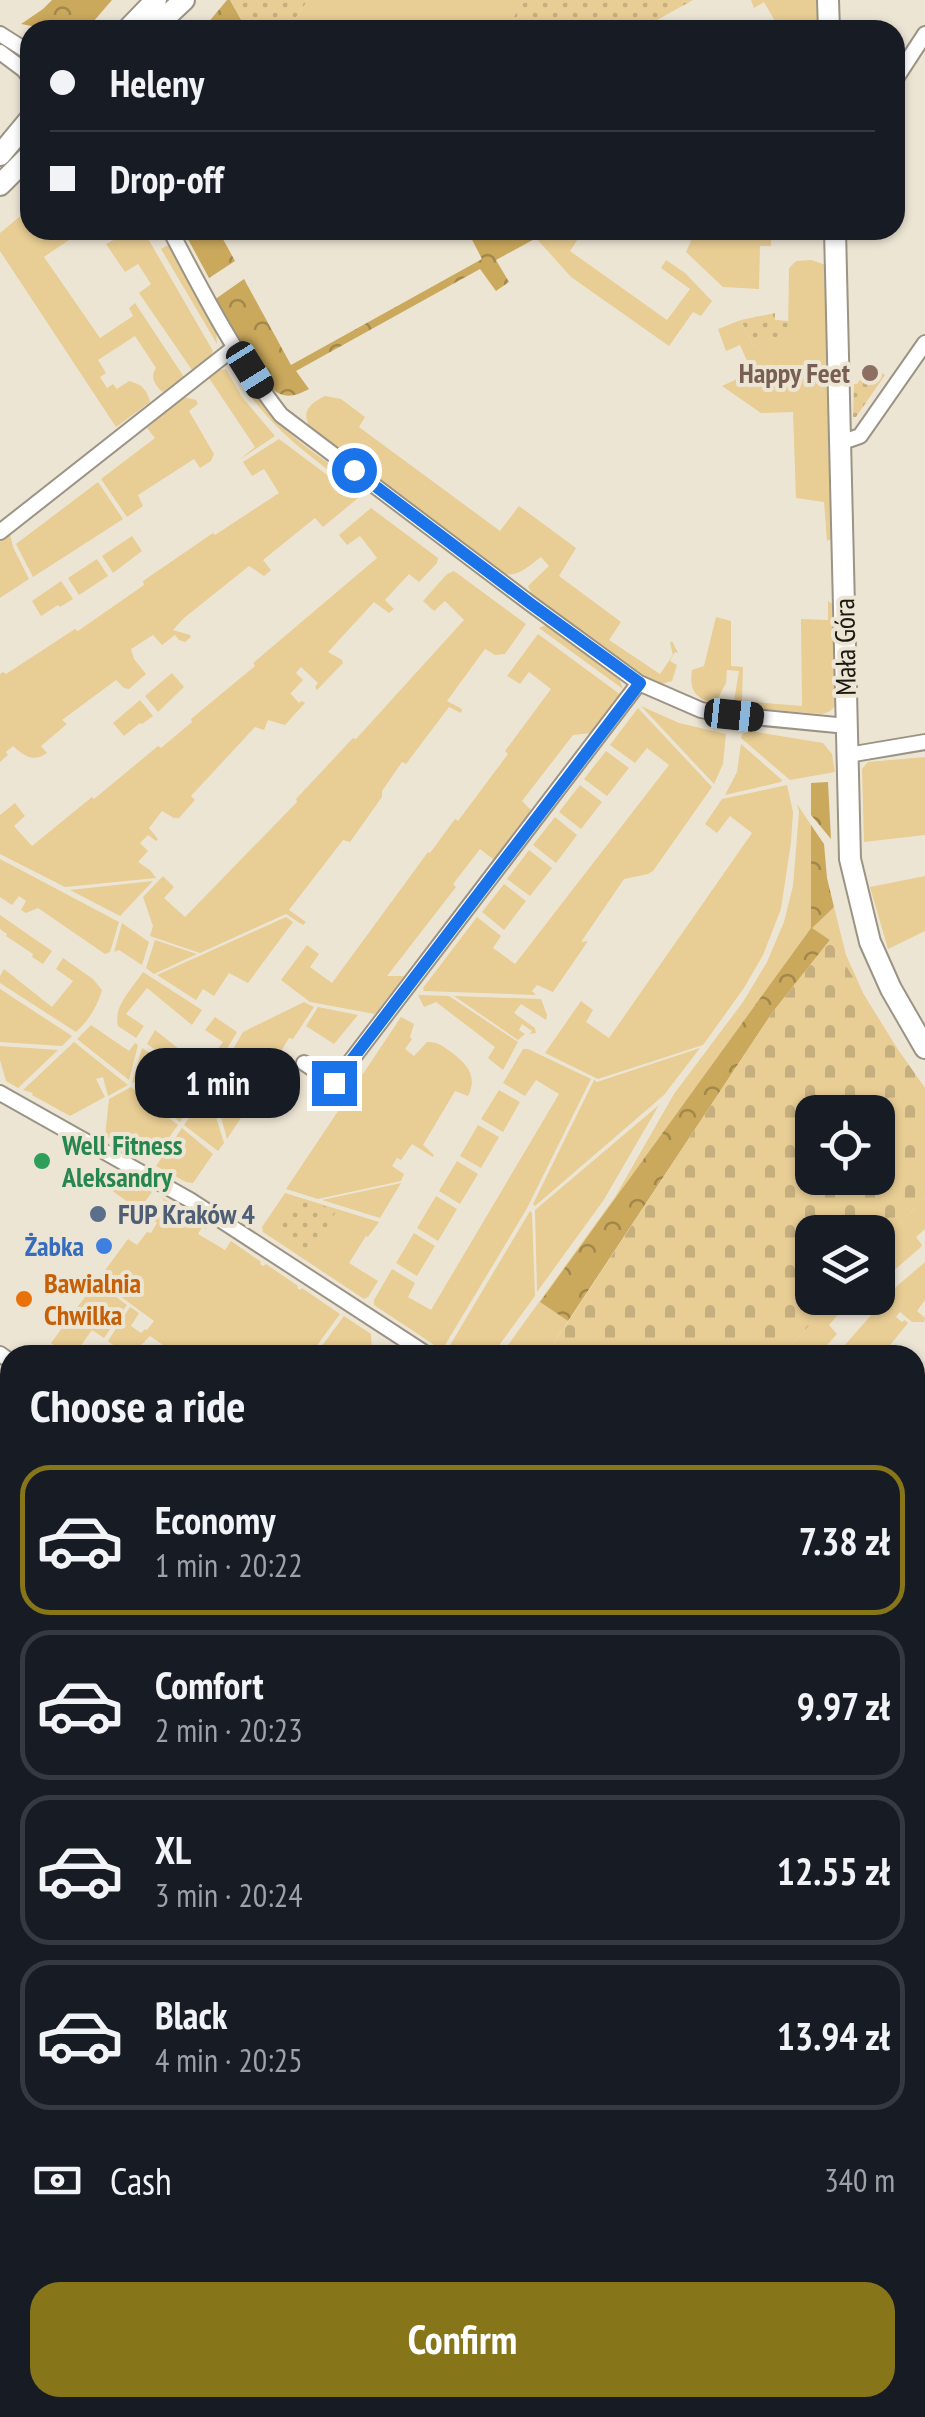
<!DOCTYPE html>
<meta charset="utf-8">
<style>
:root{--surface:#171b24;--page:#20242c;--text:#f1f3f6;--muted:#9ea1a6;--line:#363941;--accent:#877619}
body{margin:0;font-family:"PT Sans Narrow",sans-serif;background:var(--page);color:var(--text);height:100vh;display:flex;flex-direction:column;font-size:38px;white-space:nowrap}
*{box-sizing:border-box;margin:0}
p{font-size:32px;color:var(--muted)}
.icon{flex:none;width:55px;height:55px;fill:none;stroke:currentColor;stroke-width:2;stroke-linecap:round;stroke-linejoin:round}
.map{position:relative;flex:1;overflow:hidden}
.side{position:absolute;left:0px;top:1345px;width:925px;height:1072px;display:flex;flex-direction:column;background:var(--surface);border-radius:30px 30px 0 0;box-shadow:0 2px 8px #0004}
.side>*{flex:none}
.banner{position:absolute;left:20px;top:20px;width:885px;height:220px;border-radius:30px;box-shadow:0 2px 8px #0004;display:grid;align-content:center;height:220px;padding:0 30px;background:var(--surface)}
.buttons{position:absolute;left:795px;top:1095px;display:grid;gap:20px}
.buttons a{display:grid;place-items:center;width:100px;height:100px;border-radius:20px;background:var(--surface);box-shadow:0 2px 8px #0004;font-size:50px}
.end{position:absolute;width:45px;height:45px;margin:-22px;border:12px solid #1a73e8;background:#fff;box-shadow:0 0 0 5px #fff}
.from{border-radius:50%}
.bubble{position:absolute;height:70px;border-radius:30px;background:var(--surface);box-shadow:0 2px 8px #0004;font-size:32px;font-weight:600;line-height:70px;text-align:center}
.car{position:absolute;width:30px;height:60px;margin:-30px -15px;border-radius:12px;box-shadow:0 0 8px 2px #0007;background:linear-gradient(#222 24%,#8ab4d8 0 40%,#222 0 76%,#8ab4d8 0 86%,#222 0)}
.banner b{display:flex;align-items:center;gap:35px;height:95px;font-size:38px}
.banner b+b{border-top:2px solid var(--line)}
.banner i{width:25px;height:25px;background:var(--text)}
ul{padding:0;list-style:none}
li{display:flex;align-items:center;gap:30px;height:150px;margin:0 20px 15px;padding:0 10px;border:5px solid var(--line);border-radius:30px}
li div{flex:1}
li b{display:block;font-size:38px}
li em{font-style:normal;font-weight:600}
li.selected{border-color:var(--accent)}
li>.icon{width:90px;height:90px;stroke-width:1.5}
h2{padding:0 30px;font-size:45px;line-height:120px}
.pay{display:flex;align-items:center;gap:25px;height:110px;padding:0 30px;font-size:38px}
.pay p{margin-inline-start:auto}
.button{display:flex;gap:20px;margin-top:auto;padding:20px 30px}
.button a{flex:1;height:115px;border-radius:30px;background:var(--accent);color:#fff;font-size:40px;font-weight:600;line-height:115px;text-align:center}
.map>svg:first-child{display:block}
.grass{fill:#e8cd94}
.forest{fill:url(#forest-crowns)}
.cemetery{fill:url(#cemetery-stones);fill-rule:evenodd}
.park{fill:url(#park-dots)}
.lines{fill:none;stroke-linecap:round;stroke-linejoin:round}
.street-casing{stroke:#9b9485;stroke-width:18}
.secondary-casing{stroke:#9b9485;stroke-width:24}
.street{stroke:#fff;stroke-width:14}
.secondary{stroke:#fff;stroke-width:20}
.route{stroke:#1a73e8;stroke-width:12}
.education-dot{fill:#8d6e63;stroke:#ede5d4;stroke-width:4}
.leisure-dot{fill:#2e9e5b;stroke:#ede5d4;stroke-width:4}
.service-dot{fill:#5c6f8a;stroke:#ede5d4;stroke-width:4}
.shop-dot{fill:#3f7fe0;stroke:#ede5d4;stroke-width:4}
.food-dot{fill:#e8710a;stroke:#ede5d4;stroke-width:4}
.labels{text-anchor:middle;stroke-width:8;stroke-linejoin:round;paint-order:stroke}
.education-label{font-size:28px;font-weight:bold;fill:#785e54;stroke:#ede5d4;text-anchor:end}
.street-label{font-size:28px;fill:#1c1913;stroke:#ede5d4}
.leisure-label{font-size:28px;font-weight:bold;fill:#27864d;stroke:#ede5d4;text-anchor:start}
.service-label{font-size:28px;font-weight:bold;fill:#4e5e75;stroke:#ede5d4;text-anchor:start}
.shop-label{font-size:28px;font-weight:bold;fill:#366cbe;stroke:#ede5d4;text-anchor:end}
.food-label{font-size:28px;font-weight:bold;fill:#c56008;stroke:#ede5d4;text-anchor:start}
</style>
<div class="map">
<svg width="925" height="2417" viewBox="0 0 925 2417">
<defs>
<pattern id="forest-crowns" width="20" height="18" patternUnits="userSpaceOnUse" patternTransform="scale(2.5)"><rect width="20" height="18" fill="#caa85c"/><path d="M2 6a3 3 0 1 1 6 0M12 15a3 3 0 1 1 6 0" fill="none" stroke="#a3884b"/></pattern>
<pattern id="cemetery-stones" width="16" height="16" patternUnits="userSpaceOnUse" patternTransform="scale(2.5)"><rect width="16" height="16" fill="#e8cd94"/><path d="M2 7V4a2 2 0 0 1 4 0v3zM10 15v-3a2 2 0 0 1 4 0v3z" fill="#c6af7f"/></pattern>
<pattern id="park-dots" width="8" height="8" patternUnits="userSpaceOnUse" patternTransform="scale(2.5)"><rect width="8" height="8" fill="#e8cd94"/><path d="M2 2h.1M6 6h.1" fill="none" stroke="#c6af7f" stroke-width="1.8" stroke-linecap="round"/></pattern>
</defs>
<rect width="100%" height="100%" fill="#ede5d4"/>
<path class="grass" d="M308,0H524L506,30H287Z
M751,0H819L821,30H780L764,2L754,8Z
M30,208V230H72L76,235L44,257L100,338L133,316L129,308L135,303L184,377L163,392L161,391C154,383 150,377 156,368L135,336L98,360L106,373L100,377L107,388L113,384L117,389L129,381C141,384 147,389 150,402L116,427L0,251V233Z
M115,230H143L213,351L211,355L192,370L139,293L151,284L138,264L125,272L106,244L119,237Z
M551,230H584L570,251L667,320L690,289L661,268L666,260L685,273L712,301L701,316L693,312L669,346L571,277L536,238Z
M676,230H724L730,240L749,230H771V246H760L759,289L723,287L686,252L691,241Z
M168,245L216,330L217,344L161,249Z
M811,260L826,265L828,270L833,538L827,541L824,502L796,498L793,412L761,413L722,386L752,372L740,345L726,351L718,329L741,320L753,346L788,332L789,268L796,261Z
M226,369L242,397L275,436L239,460L255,447L209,378L219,370Z
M233,370C252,382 264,408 280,424C304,448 335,467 362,487L359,493C306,453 269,429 233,370Z
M325,396L341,399L365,417L359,427L500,531L519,506L576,548L559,576L621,622L609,640L660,674L673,655L670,643L672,641L678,653L675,652L670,661L677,665L672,681L662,684L653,682L533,596L528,586L549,566L541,557C531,564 519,577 506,574L310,427C300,411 311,403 325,396Z
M184,397L196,400L198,404L189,411L214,454L211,461L200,468L194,459L138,495L143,506L127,517L101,479L155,438L147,428Z
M279,439L358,498L323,527L315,518L263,560L271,570L264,576L249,566L184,618L173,630L190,635L191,637L185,642L179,640L175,635L162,645L153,635L131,649L134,659L146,674L129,689L124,688L116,680L62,720L67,724L41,746L47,753C32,763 25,756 13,746L6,752L8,755L0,762V674L3,672L6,674L75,629L78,631L144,585L143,581L213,533L215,535L279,493L264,469L252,476L243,462Z
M98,482L123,519L33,577L16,544Z
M371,508L438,558L437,563L419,582L409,574L385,600L394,609L389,613L374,602L328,652L342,660L343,663L317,690L315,687L318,683L301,667L296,673L303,680L291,693L289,692L299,703L302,701L305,703L285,725L268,720L264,730L255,727L191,796L195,800L179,818H174L162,811L149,828L158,839L156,841L148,835L140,843L148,851L138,862L150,870L156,878L65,887L0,854V815L15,803L25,816L14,826L32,846L92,797L94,799L158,746L161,748L192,722L191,719L255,666L253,663L377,558L360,536L347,545L339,535Z
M10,534L13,547L29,579L0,598V542Z
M132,536L142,551L113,573L102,556Z
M97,559L108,576L79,595L68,578Z
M454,571L526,624L505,654L495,655L485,649L447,701L462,709L461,713L449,707L406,764L402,762L382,791V797L350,842L343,840L289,910L306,922L303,925L286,914L200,953L150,936L153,926L143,897L163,876L174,887L164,898L185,917L297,802L296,799L353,738L356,739L464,620L445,601L434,611L423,601L447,574Z
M61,581L73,599L60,607L58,605L41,616L32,601Z
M828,601L833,604L837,695C836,707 833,712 821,714L739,707L734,701L739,671L727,670L726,683L715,704C695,698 689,691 692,670L704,666L716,617L731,621V666L743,667L742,701L802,706L801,619L828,620Z
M546,625L619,678L623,689L539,628Z
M538,634L621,695L592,733L573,735L522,801L532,811L494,860L480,849L453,884L456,887L387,976H404L375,1014L310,1002L281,980L307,945L319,954L310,967L332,983L428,852L430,853L455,819L458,821L508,754L505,751L551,689L529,672L520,684L507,676Z
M172,673L184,687L158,712L145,696Z
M140,700L153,716L142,724L140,723L124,736L113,723Z
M641,706L679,723L726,734L723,764L714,784Z
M638,708L712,787L653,871L648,874L624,879L581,942L588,941L553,992L537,985L532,991L536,995L424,991L423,988L477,917L501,936L493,948L515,964L669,765L647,748L635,763L610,745Z
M750,731L823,743L832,754L835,772L790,780L741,738L743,733Z
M741,744L782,780L781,782L725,795L737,772Z
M606,751L629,768L607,796L584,779Z
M925,757V835L864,842L862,769L868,762Z
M580,785L602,802L581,829L559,812Z
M787,785L793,812L791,842L781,909L763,955L744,988L703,1045L598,1079L545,1053L581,1001L593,1010L586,1022L609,1038L752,833L730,816L717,833L705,824L722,799Z
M797,804L811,825L812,926L834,907L846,955L865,997L830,940L811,928L540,1302L568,1321L554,1343L574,1355H511L514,1350L508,1345L615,1197L674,1094L743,1002L767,962L784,922L793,886L799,812Z
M555,817L577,835L556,863L533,845Z
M529,850L552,868L530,896L507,879Z
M0,859L119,922L110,952L105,954L38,908L26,913L21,910L26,901L19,896L12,905L0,897Z
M925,876V931L888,949L870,887Z
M153,881L120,916L70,890Z
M504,884L526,901L504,930L482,912Z
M0,915L52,951L43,964L32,957L33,954L6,936L7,934L0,929Z
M286,917L293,922L248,983L229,973L214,996L203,989L196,1000L157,975Z
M122,923L149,942L142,965L119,950L114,952Z
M155,940L197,954L154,974L146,968Z
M63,958L93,979L102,990C97,1007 89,1020 76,1032L0,983V976L4,969L52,1007L73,981L56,969Z
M143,972L202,1010L192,1025L147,988L126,1014L144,1026L136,1038L118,1026C113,1006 132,989 143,972Z
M0,989L72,1036L62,1046L0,1042Z
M418,995L449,996L518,1042L503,1070L488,1058L495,1047L436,1002L424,1007Z
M454,996L541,999L547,1015L546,1020L521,1004L514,1013L535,1028L536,1033L530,1034L532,1031L522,1024L519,1030L525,1034L518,1040Z
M304,1002L314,1007L293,1039L289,1038L281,1051L284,1053L227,1139L212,1085L243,1032Z
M318,1007L358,1015L334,1044L306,1026Z
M215,1017L237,1032L206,1084L147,1044L155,1030L203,1068L223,1042L205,1030Z
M401,1017L414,1024L410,1037L412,1039L405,1049L414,1056L427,1042C438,1042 441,1045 451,1052C467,1064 478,1076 468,1096L455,1091L423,1145L434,1155L433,1157L412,1144L401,1160L397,1158L392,1166L404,1174L401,1181L318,1199L286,1189Z
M91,1025L129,1051L135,1043L138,1045L129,1080L77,1039Z
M74,1042L128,1085L108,1096L103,1077L96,1079L105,1097L70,1116L32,1095L33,1093L23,1090Z
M0,1046L58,1050L18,1088L6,1081L0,1060Z
M142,1048L176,1070L132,1083Z
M700,1048L664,1095L535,1206L533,1204L594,1080L597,1082Z
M523,1049H528L591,1079L526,1210L442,1350L374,1305V1300L392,1269L415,1283L408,1297L431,1310L559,1094L536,1080L525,1096L503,1083Z
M180,1072L204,1088L180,1122L135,1086Z
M131,1087L178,1125L160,1150L144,1142L137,1154L105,1136L109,1099Z
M499,1090L520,1102L503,1132L481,1119Z
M208,1091L224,1143L218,1151L184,1125Z
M659,1105L603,1201L537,1292L535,1210Z
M478,1125L499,1137L481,1168L460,1156Z
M182,1128L213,1154L193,1183L186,1182L156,1166Z
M457,1161L478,1174L460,1204L439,1191Z
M117,1172L152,1192L139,1210L107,1187Z
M401,1183L380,1218L322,1200Z
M285,1193L379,1222L368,1237L366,1236L349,1263L378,1281L368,1297L364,1299L263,1232L262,1227Z
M436,1196L457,1209L438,1241L417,1228Z
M161,1197L171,1203L167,1212L176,1219L183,1210L187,1212L182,1221L194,1228L199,1220L208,1226L206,1229L202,1227L198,1234L225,1250L231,1241L261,1262L260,1264L263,1266L266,1264L298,1286L297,1288L300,1290L302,1288L340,1314L310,1355H172L173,1352L150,1336C133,1354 128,1357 108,1341L130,1307L139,1313L131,1326L141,1333L145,1329L147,1330L154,1321L98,1280L128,1239L137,1245L147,1232L151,1233L157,1223L155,1221L168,1204Z
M925,1197V1229L916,1237L922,1245L920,1248L886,1277L878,1269V1248Z
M530,1211L532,1213L535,1296L492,1355H452L446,1352Z
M414,1233L435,1246L417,1276L396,1263Z
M925,1262V1300L917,1311L925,1318L924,1322H912L900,1312L896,1317L902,1322L905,1320L908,1323L882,1355H836L896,1287Z
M96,1282L127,1305L104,1338L92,1330L79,1348L56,1347L51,1343Z
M832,1298H852L829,1325L837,1334L818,1355H784Z
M344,1316L371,1334L372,1355H315Z
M925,1422V1607L915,1606V1435Z
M10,1628V1702L7,1708L0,1704V1645Z
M925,1922V1997L915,1998V1935Z"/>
<path class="forest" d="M52,0H112L93,22L61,21L37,27L21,24L43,9Z
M227,0H230L247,30H202Z
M183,230H218L235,261L209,278Z
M467,230H551L496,260L509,282L496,291L480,269L296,371L309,389C292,398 282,399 268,385L214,300L244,279L291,365L482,259Z
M828,782L831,839L811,815V783Z
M811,825L824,844L827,878L834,907L812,928L830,940L772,1013L568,1321L540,1302L811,928Z"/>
<path class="cemetery" d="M830,940L897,1048L925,1088V1197L878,1248V1232H812V1298H832L784,1355H574L554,1343L772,1013ZM812,1112H878V1178H812Z"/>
<path class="park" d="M230,0H308L287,30H247Z
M524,0H693L639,30H506Z
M775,313V320L789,321V332L753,346L741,320Z
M870,365L885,375L856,417H853L854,384H857Z
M295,1197L337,1210L310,1255L274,1231Z
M0,1827L10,1830V2408H196L193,2417H0Z"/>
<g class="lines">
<g class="street-casing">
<path id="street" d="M0,34L30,53
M0,52L24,70L30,78
M895,80L925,34
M170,230C203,293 237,359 281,415L531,604L639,683L701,710L722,714L847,726
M840,443L860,436L925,343
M0,532L235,347
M848,755L925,742
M304,1063L334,1083L639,683
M0,1093L190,1200L428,1355
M0,1354L10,1361
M0,1802L10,1806
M915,2018L925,2017
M915,2282L925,2279
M218,2408V2417
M346,2408L350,2417
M512,2408L515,2417
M616,2408L618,2417
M798,2408L801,2417
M693,2417L726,2408"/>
</g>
<g class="secondary-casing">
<path id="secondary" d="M828,0L829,30
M127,30L156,0
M152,30L184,0
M0,155L30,119
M0,185L30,155
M835,230L850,859L870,942L891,989L925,1048"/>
</g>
<use href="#street" class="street"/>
<use href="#secondary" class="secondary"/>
</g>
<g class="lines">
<path class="route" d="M334,1083L640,683L531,604L354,470"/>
</g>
<circle class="education-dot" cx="870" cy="373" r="10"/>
<circle class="leisure-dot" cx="42" cy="1161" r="10"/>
<circle class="service-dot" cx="98" cy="1214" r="10"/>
<circle class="shop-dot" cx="104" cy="1246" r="10"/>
<circle class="food-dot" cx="24" cy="1299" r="10"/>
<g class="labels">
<g class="education-label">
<text x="850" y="383">Happy Feet</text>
</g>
<g class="street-label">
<text transform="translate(845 647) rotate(-91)" y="10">Mała Góra</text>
</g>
<g class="leisure-label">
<text x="62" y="1155">Well Fitness<tspan x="62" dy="32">Aleksandry</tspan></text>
</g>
<g class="service-label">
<text x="118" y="1224">FUP Kraków 4</text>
</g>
<g class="shop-label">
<text x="84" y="1256">Żabka</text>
</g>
<g class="food-label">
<text x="44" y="1293">Bawialnia<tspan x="44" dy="32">Chwilka</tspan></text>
</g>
</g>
</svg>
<div class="buttons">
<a><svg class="icon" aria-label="locate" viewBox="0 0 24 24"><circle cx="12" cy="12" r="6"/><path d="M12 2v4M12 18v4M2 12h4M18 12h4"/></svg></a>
<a><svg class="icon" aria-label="layers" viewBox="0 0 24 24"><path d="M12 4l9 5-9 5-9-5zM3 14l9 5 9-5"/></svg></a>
</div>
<i class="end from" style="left:354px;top:470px"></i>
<i class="end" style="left:334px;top:1083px"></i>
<div class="bubble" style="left:135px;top:1048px;width:165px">1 min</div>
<i class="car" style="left:250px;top:370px;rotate:148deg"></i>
<i class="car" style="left:734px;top:715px;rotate:96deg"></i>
<div class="banner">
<b><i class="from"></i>Heleny</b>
<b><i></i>Drop-off</b>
</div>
<section class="side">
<h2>Choose a ride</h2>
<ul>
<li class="selected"><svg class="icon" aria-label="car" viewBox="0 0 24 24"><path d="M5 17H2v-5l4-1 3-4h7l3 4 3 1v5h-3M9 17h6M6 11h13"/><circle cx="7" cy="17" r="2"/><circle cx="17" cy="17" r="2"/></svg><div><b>Economy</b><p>1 min · 20:22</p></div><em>7.38 zł</em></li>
<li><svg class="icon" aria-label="car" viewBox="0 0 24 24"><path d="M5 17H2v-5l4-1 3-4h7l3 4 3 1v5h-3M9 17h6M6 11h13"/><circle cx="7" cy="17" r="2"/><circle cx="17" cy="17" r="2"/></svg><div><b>Comfort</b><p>2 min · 20:23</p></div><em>9.97 zł</em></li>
<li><svg class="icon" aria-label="car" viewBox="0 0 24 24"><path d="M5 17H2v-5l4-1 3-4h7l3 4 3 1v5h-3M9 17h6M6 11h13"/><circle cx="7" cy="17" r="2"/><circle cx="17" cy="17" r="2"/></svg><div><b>XL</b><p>3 min · 20:24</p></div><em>12.55 zł</em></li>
<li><svg class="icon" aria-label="car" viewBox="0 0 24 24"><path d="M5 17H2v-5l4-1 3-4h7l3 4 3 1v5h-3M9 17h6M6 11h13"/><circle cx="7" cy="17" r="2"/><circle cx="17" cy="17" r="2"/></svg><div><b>Black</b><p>4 min · 20:25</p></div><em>13.94 zł</em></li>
</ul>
<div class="pay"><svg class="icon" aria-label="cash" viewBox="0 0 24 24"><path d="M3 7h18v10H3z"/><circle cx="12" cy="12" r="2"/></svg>Cash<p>340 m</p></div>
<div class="button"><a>Confirm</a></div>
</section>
</div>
